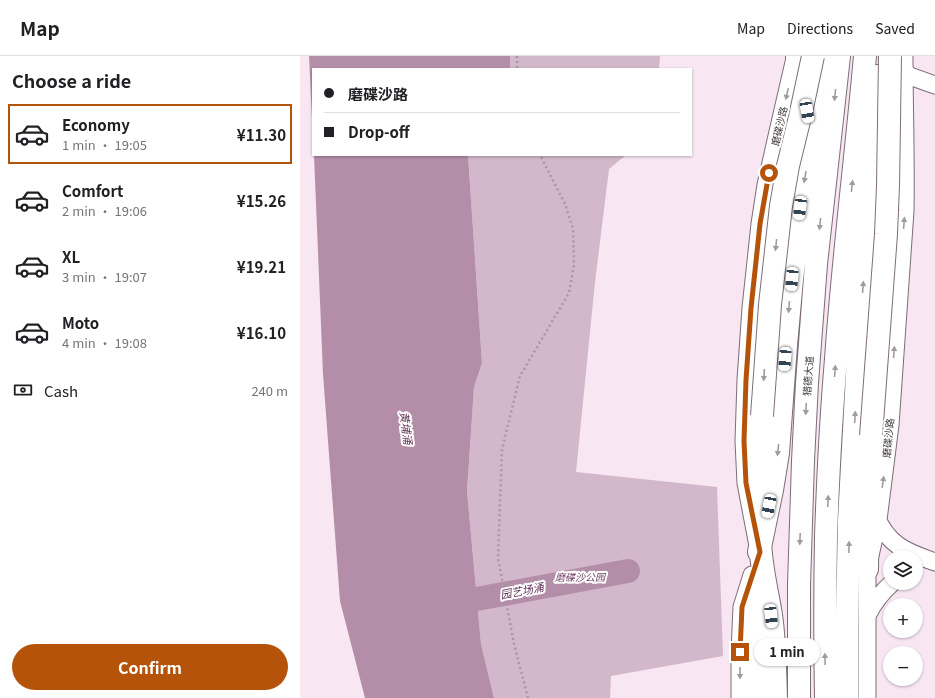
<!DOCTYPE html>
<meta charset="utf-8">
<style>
:root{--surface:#fff;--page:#f6f6f6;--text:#202124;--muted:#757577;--line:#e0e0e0;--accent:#b45309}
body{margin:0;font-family:Georgia,"Noto Sans SC",serif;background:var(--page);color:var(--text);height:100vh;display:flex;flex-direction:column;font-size:15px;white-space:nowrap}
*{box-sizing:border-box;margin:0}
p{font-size:13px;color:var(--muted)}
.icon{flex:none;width:22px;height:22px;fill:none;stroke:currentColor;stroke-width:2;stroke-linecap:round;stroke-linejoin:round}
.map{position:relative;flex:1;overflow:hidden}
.panel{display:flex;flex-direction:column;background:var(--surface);width:300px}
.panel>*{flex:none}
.guide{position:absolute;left:12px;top:12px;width:380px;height:88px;border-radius:0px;box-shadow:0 1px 3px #0004;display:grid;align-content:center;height:88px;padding:0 12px;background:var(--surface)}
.buttons{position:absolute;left:583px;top:494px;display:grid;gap:8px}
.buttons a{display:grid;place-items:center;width:40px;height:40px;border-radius:50%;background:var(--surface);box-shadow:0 1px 3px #0004;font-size:20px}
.end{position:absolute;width:18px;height:18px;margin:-9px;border:5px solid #b45309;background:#fff;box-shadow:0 0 0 2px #fff}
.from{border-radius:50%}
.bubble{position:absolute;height:28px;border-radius:14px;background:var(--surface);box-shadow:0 1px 3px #0004;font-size:13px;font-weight:700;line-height:28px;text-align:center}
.car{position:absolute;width:12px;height:24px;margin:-12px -6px;border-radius:5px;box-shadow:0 0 3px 1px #0007;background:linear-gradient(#fff 24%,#345 0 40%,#fff 0 76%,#345 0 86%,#fff 0)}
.guide b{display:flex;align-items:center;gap:14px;height:38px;font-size:15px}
.guide b+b{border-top:1px solid var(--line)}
.guide i{width:10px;height:10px;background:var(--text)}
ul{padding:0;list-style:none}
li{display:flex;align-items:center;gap:12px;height:60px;margin:0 8px 6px;padding:0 4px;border:2px solid transparent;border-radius:0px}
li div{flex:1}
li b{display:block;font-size:15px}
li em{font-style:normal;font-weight:700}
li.current{border-color:var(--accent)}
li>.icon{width:36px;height:36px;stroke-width:1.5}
h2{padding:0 12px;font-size:18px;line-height:48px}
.pay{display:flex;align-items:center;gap:10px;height:44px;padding:0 12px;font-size:15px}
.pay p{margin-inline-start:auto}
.button{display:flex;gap:8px;margin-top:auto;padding:8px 12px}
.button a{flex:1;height:46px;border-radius:24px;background:var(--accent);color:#fff;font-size:16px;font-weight:700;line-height:46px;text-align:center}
header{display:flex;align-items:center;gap:24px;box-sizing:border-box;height:56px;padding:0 20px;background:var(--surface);border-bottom:1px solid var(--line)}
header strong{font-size:19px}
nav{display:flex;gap:22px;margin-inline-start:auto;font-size:14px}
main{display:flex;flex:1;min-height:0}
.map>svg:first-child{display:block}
.green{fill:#d2b8ca}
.water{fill:#b48ea8}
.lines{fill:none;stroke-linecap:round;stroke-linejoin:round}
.river{stroke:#b48ea8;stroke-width:24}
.minor-casing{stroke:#7d6d78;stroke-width:19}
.highway-casing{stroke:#7d6d78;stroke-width:24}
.path{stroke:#a699a2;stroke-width:2.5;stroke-dasharray:2 3;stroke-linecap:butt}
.minor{stroke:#fff;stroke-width:17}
.highway{stroke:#fff;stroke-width:22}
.highway-bridge-casing{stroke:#7d6d78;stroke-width:24;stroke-linecap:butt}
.highway-bridge{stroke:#fff;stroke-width:22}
.oneway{fill:#a09c9e}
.route{stroke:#b45309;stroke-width:5}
.labels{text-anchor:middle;stroke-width:4;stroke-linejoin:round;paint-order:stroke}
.street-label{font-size:10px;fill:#40393d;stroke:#fff}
.park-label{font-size:10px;font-style:italic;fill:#703e63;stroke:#fff}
.water-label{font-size:11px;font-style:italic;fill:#623156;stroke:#fff}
</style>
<header>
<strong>Map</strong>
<nav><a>Map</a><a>Directions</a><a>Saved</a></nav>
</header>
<main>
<section class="panel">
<h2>Choose a ride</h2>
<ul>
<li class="current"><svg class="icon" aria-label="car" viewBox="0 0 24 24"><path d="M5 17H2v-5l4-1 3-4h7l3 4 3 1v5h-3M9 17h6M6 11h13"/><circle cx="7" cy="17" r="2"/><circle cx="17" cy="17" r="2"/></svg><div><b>Economy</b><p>1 min · 19:05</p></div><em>¥11.30</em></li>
<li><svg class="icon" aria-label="car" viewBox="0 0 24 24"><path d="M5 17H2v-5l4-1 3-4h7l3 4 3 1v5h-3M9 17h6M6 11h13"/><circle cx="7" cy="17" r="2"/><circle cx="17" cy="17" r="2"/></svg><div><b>Comfort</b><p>2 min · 19:06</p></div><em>¥15.26</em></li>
<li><svg class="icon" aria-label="car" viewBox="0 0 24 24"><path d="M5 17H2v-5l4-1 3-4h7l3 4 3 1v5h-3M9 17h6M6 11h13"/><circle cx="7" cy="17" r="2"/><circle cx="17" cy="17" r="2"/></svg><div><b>XL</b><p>3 min · 19:07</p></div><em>¥19.21</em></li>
<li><svg class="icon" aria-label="car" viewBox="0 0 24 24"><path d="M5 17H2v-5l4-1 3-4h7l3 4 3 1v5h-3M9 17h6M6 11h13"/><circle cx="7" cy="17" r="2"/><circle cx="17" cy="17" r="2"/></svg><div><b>Moto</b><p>4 min · 19:08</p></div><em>¥16.10</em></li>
</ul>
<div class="pay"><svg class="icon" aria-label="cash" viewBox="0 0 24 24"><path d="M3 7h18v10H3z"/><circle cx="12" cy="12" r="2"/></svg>Cash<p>240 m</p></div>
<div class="button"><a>Confirm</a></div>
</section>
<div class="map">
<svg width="635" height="642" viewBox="0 0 635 642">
<rect width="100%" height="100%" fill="#f8e6f2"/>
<path class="green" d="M210,0H360L359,13H210Z
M168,99H326L309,113L295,226L276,416L417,431L423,600L311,620L310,642H194L181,588L167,435L174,331L182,307Z"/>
<path class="water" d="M9,0H210V13H13V84Z
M14,99H168L182,307L174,331L167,435L181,588L194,642H65L40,545L23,318Z"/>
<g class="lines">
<path class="river" d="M144,549L328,515"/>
<g class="minor-casing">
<path id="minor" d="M604,18L635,29
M575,458C587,489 606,496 635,506
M458,490L446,427L444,385L446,324L451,252L460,168L466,129L477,80L495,2
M568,558C574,546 582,536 592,527
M440,642V596L442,551L452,519
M457,642L456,588L458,522
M567,642V513L578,464L590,369L605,155C606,103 604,52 604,0"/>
</g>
<g class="highway-casing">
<path id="highway" d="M497,0L504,40
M591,57L604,18
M459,442L462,360
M460,482C460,508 467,533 471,559C475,586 475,614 476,642
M459,496L472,434L478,397L486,289L492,223L499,166L504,125L525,0
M567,513L568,439L571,380
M499,642V529L503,405L507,327L516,208L539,0
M526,642C525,588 525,534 526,480C528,421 531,362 536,303C543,202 556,101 565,0
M547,642V570L549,465L558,301L572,118L577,20"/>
</g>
<path class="path" d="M217,0V13
M228,642L214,588L198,502L202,393L220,320L269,237L274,209L273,173L265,148L240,99"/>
<use href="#minor" class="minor"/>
<use href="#highway" class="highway"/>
<g class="highway-bridge-casing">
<path id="highway-bridge" d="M462,360L470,249L481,150L488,110L500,61L513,0
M571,380L586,178L588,130L590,0"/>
</g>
<use href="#highway-bridge" class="highway-bridge"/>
</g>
<defs><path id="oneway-solid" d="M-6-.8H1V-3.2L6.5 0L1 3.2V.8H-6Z"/></defs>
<g class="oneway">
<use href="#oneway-solid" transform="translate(487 38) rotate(103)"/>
<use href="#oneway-solid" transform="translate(535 39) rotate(96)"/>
<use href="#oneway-solid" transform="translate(505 121) rotate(100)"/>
<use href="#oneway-solid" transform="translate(552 130) rotate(-84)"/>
<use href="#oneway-solid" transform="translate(604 167) rotate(-86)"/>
<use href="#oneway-solid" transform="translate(520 168) rotate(96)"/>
<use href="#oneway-solid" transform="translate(476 189) rotate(96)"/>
<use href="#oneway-solid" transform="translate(563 231) rotate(-86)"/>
<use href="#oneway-solid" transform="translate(489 251) rotate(95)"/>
<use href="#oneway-solid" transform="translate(594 296) rotate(-86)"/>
<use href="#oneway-solid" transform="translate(535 315) rotate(-86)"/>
<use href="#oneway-solid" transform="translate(464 319) rotate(94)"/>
<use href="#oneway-solid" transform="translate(506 353) rotate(93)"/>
<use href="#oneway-solid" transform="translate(555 361) rotate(-87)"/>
<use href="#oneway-solid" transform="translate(478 394) rotate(96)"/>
<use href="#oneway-solid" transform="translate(583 426) rotate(-82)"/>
<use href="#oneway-solid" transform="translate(528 445) rotate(-87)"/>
<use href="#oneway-solid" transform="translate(500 483) rotate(92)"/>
<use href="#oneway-solid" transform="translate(549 491) rotate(-89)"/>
<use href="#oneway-solid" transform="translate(525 603) rotate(-91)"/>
<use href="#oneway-solid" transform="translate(440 617) rotate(90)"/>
</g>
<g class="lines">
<path class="route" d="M440,596L442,551L460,496L446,427L444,385L446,324L451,252L460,168L469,117"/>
</g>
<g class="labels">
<g class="street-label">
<text transform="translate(479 70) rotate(-77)" y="4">磨碟沙路</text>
<text transform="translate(508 320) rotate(-86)" y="4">猎德大道</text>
<text transform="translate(588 382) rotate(-84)" y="4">磨碟沙路</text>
</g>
<g class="park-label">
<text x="280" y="525">磨碟沙公园</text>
</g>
<g class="water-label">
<text transform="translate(106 372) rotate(83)" y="4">黄埔涌</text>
<text transform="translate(222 535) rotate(-11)" y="4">园艺场涌</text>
</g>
</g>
</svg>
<div class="buttons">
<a><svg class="icon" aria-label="layers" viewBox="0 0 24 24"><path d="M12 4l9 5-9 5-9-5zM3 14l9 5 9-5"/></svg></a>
<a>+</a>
<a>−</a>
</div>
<i class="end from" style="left:469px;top:117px"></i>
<i class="end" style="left:440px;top:596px"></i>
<div class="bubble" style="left:454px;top:582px;width:66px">1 min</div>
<i class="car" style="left:507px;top:55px;rotate:170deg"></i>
<i class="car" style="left:500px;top:152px;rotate:187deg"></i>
<i class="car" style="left:492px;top:223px;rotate:185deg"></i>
<i class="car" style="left:485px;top:303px;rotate:184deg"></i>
<i class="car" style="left:469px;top:450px;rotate:191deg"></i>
<i class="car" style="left:471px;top:560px;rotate:174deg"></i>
<div class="guide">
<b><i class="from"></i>磨碟沙路</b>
<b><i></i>Drop-off</b>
</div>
</div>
</main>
